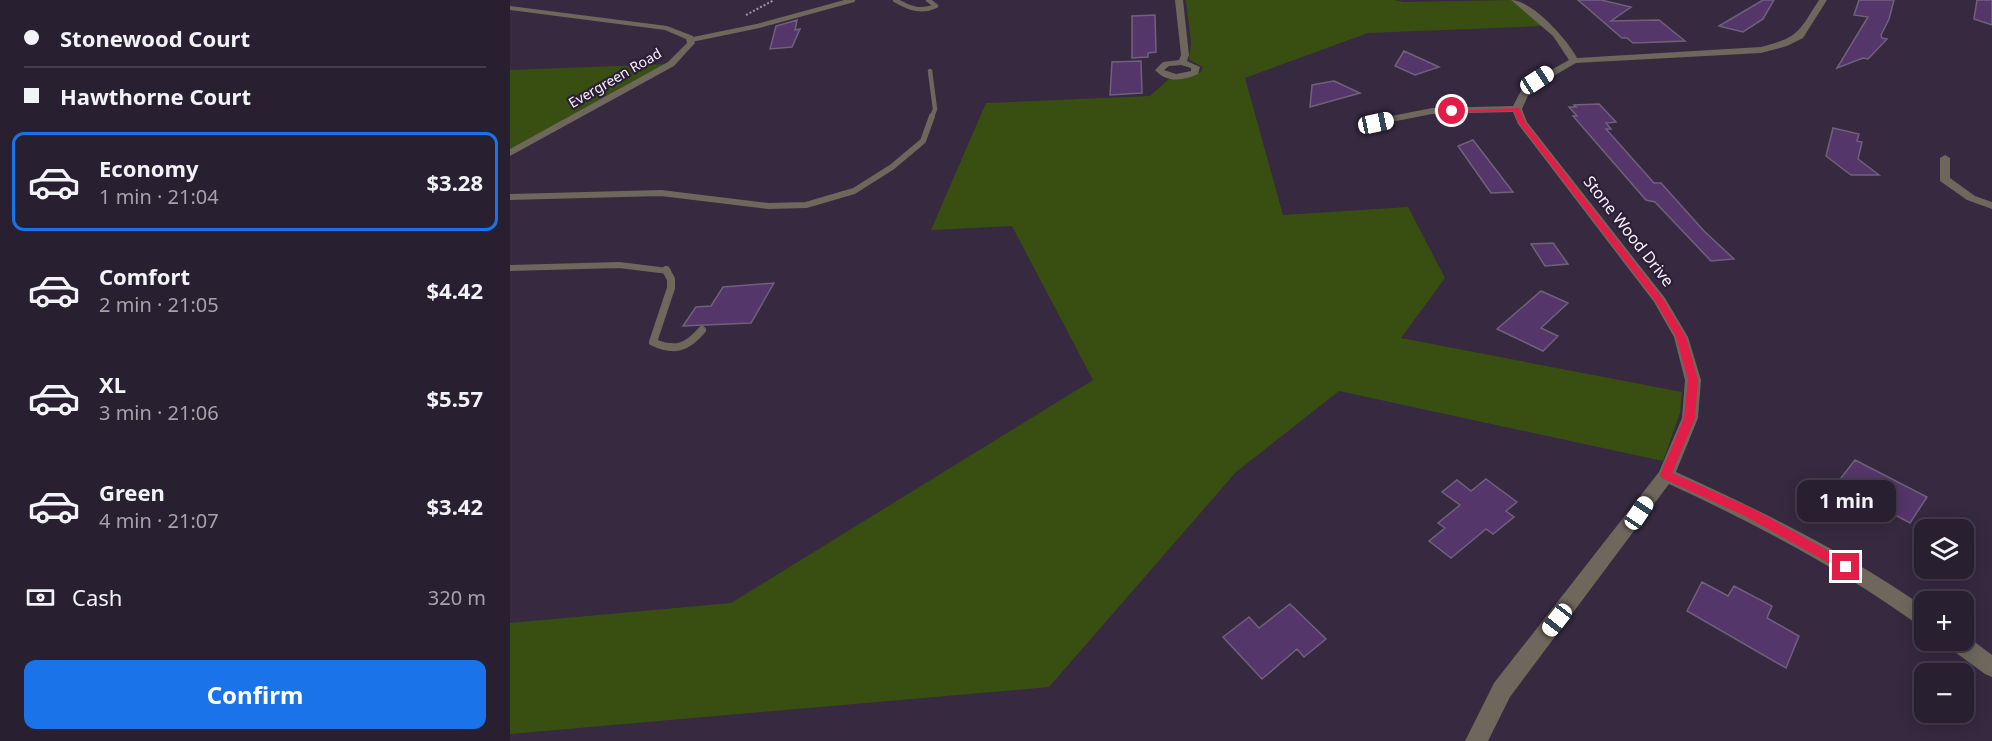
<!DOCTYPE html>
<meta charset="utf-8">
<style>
:root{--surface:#281f30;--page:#342c3c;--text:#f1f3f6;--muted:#a5a2ab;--line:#443d4c;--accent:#1a73e8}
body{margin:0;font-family:"Noto Sans",sans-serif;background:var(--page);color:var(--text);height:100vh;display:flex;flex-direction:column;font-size:22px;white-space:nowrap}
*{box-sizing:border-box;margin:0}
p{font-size:20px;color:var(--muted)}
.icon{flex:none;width:33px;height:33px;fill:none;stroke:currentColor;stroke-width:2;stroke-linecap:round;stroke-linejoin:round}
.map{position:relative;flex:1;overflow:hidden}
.drawer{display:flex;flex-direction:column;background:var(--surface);width:510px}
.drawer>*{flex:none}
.top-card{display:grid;align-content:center;height:132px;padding:0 24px;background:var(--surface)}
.controls{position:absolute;left:1404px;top:519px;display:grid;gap:12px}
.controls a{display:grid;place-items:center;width:60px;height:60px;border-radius:12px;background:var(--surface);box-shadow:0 3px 15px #0003,0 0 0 2px var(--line);font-size:30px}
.end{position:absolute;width:27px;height:27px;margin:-14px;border:8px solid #e11d48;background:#fff;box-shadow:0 0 0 3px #fff}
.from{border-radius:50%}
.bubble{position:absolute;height:42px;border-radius:12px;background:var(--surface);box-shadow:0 3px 15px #0003,0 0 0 2px var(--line);font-size:20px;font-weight:700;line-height:42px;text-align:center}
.car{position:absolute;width:18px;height:36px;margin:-18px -9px;border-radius:8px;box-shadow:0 0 4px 2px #0007;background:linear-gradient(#fff 24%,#345 0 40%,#fff 0 76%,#345 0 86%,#fff 0)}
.top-card b{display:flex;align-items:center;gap:21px;height:57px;font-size:22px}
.top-card b+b{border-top:2px solid var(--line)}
.top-card i{width:15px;height:15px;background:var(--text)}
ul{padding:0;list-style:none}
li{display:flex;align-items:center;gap:18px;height:99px;margin:0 12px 9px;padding:0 12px;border:3px solid transparent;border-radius:12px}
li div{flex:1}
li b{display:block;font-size:22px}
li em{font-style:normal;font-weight:700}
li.active{border-color:var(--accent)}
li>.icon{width:54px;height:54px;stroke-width:1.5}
.pay{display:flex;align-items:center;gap:15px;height:66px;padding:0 24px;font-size:22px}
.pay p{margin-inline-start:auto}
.cta{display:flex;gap:12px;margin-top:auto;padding:12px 24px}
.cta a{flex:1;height:69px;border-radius:12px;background:var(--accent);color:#fff;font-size:24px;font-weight:700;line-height:69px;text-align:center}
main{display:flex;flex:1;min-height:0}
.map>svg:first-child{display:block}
.green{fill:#394f12}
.building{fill:#54366a;stroke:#70617b;stroke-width:1.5}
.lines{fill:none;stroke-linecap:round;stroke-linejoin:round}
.path{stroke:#9f96a7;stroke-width:2;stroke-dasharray:2 2;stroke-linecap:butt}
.service-far2{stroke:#6e675c;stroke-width:4.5}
.service-far1{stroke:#6e675c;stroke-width:6}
.service{stroke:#6e675c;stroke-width:8}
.minor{fill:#6e675c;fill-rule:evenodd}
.route{fill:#e11d48}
.labels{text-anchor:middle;stroke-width:4.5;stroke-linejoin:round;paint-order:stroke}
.far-street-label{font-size:14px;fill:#f8f2fe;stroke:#2c1f35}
.street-label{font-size:16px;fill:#f8f2fe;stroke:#2c1f35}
</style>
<main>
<section class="drawer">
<div class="top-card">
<b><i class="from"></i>Stonewood Court</b>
<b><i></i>Hawthorne Court</b>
</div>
<ul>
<li class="active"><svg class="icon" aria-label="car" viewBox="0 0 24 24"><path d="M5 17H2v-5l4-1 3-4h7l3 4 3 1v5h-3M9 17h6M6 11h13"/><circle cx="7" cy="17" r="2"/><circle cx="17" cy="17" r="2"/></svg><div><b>Economy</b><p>1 min · 21:04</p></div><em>$3.28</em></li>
<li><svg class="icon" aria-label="car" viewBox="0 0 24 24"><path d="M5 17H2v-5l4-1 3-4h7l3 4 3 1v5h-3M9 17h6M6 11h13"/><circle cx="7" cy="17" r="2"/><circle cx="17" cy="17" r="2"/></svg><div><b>Comfort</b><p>2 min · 21:05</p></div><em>$4.42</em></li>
<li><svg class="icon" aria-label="car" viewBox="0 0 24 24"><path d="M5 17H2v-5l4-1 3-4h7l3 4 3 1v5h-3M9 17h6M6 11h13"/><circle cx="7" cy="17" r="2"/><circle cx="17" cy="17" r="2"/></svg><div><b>XL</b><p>3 min · 21:06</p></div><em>$5.57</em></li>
<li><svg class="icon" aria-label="car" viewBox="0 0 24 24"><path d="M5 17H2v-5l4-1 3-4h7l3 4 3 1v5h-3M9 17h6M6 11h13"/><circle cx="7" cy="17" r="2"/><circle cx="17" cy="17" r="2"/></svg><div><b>Green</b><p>4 min · 21:07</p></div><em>$3.42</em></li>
</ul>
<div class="pay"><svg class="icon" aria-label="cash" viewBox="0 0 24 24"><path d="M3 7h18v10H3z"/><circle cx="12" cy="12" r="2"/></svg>Cash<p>320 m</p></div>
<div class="cta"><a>Confirm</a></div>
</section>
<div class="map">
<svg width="1482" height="741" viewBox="0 0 1482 741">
<rect width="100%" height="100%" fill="#362940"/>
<path class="green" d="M676,0H885L893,2L1002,0L1032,26L858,33L735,78L773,215L898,207L935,278L891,338L1172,392L1170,413L1153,461L829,391L726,472L539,687L0,734V623L221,603L583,380L502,226L421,230L476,103L640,96L659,79L676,78L691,72L693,67L679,60L681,43Z
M161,64L0,153V70Z"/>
<path class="building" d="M1068,0H1091L1121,7L1101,21L1149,20L1175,41L1123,43L1117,38H1112Z
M1253,0H1264L1253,19L1233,32L1209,26Z
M1349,0H1384L1379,19L1371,35L1372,38L1377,39L1358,59L1353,58L1327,68L1358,17L1344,15Z
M1467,0H1482V25L1464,19Z
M645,15L646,52L638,53V57L622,58V16Z
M287,20L285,30L290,29L282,47L260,49L266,26Z
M894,51L929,67L905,75L885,66Z
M631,61L632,93L600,95L602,62Z
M824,81L850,93L800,107L802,85Z
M1089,104L1106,122L1096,123L1101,129H1096L1144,183H1151L1194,231L1224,259L1201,261L1145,202L1136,200L1063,116H1067L1059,107H1066L1064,105Z
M1323,128L1349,134L1347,141L1352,142L1348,159L1369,175H1341L1316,156Z
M963,140L1003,192L981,193L948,146Z
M1043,243L1058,264L1035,266L1021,244Z
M264,283L241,323L173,326L186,307L201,306L213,287Z
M1031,291L1058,303L1031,328L1048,336L1033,351L987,329Z
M1345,460L1417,497L1400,523L1352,497L1356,492L1331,478Z
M976,479L1007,502L996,511L1004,517L983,534L976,529L941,558L919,541L935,528L928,523L950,505L932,492L947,480L961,491Z
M1192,582L1218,596L1224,586L1262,606L1257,618L1289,636L1276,668L1177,611Z
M780,604L816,639L794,657L787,649L752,679L713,637L739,617L749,628Z"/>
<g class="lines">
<path class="path" d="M236,15L264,0"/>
<path class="service-far2" d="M385,0C399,8 411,13 426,6L418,0
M180,40L248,26L343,0
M420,71L425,109L422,117"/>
<path class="service-far1" d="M0,197L151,193L259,206L296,205L344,191L382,167L413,141L422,116
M0,268L109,265L158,271"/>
<path class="service" d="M156,270L161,279V288L143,342C164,352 177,348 192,330"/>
<path class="minor" d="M665,0H673L679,55L677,61L690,67L688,74C673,81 656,83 645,70L653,62L669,60L671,55ZM671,65L681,68V71L666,74L654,70L659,66Z
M1001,0C1022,0 1058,40 1067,58L1251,47C1290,37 1288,32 1309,0H1317L1293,38L1277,46L1251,53L1066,63L1021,89L1012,109L1017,122L1155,298L1178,337L1191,380L1188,418L1166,472C1252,511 1337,553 1414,607V627L1407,624C1329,568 1246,524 1159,484L1000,697L978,741H955L984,683L1149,472L1172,418L1175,380L1164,337L1144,302L1008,124L1003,112L922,114L866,125L861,122L866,119L922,108L1003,106L1014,85L1059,60L1043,36Z
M0,6L157,26L183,36L185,43L164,66L0,156V149L158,62L177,43L176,39L155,30L0,10Z
M1435,155L1440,158V178L1465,196L1482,202V209L1457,200L1430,181V158Z
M1454,634L1482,655V677L1475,674L1438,647L1435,640H1454Z"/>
</g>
<path class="route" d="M1009,108L1015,122L1153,299L1176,337L1188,380L1185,418L1162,473L1243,509L1340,563L1342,567L1340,570H1331L1235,516L1152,478L1150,475L1174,418L1178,380L1166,337L1146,302L1009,123L1004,111L942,113L938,111Z"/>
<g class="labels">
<g class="far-street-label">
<text transform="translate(105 78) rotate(-30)" y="5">Evergreen Road</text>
</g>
<g class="street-label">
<text transform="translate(1119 231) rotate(52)" y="6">Stone Wood Drive</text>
</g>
</g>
</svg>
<div class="controls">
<a><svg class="icon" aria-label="layers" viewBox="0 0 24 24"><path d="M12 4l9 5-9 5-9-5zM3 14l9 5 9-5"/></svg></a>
<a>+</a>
<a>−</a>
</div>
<i class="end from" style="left:942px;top:111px"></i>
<i class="end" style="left:1336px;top:567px"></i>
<div class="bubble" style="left:1287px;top:480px;width:99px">1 min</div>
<i class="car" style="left:1027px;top:80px;rotate:57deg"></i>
<i class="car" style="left:866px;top:123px;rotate:78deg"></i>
<i class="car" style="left:1129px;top:513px;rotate:34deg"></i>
<i class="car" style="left:1047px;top:620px;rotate:218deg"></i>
</div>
</main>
